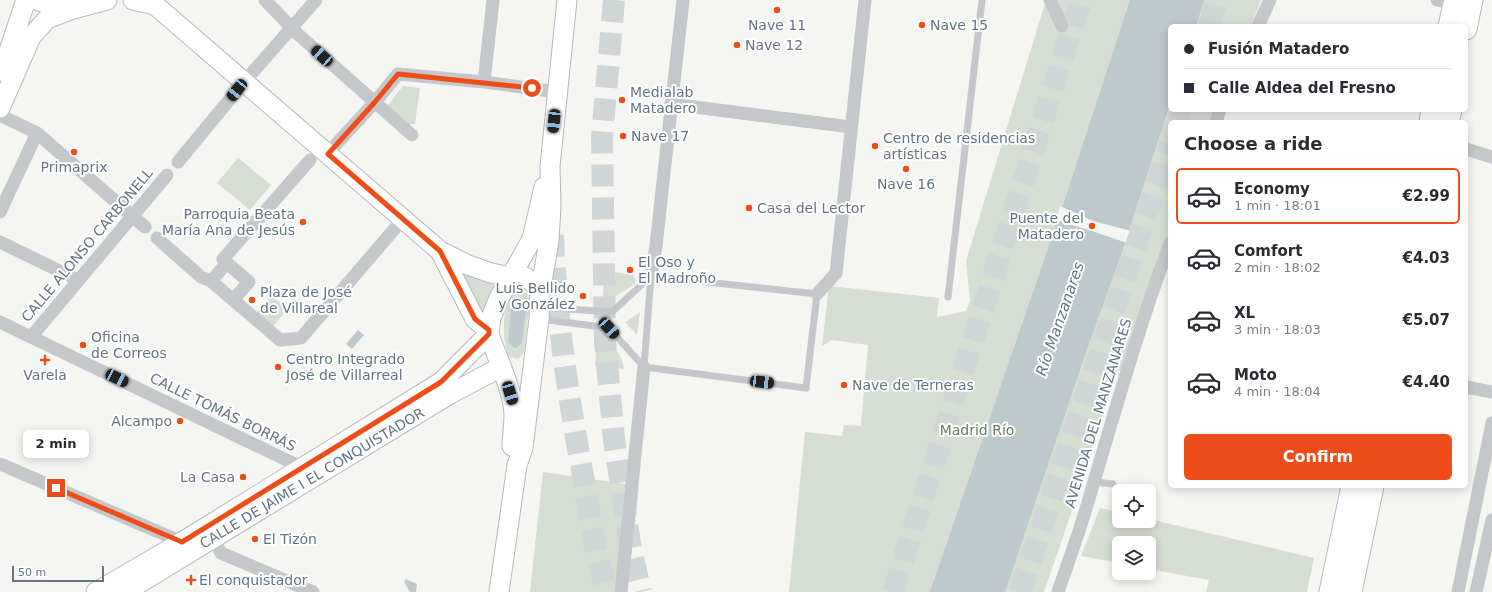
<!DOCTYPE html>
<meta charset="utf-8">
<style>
:root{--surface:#fff;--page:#f2f2f3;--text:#2b2b33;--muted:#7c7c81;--line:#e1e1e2;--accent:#ee4c18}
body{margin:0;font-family:"DejaVu Sans",sans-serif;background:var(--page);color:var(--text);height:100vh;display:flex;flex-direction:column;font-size:15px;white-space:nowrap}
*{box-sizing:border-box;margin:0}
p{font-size:13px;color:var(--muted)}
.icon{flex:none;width:22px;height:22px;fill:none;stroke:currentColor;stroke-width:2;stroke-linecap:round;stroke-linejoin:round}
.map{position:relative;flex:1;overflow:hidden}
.side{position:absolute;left:1168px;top:120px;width:300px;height:368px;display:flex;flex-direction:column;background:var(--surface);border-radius:6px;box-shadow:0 2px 10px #0003}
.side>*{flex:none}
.guide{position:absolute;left:1168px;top:24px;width:300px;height:88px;border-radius:6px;box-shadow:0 2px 10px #0003;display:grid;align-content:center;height:88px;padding:0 16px;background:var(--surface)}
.controls{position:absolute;left:1112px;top:484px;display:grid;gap:8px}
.controls a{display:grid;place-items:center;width:44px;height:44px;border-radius:6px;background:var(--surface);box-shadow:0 2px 10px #0003;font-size:20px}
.scale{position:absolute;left:12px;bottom:10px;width:92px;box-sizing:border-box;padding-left:4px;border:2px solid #627584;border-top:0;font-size:11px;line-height:14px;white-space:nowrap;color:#627584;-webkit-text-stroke:3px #fff;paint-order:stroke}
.end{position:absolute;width:18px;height:18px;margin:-9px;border:5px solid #ee4c18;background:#fff;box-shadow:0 0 0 2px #fff}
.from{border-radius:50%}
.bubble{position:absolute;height:28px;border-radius:6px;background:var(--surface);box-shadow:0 2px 10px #0003;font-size:13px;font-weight:800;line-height:28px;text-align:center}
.car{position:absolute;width:12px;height:24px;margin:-12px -6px;border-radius:5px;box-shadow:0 0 3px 1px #0007;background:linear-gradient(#222 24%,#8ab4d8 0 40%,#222 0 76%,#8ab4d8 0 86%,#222 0)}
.guide b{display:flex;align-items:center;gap:14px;height:38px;font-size:15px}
.guide b+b{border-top:1px solid var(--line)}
.guide i{width:10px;height:10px;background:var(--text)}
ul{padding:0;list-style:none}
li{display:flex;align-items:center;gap:12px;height:56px;margin:0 8px 6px;padding:0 8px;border:2px solid transparent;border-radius:6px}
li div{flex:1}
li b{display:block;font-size:15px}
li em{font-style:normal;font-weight:800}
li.selected{border-color:var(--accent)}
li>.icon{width:36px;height:36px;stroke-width:1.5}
h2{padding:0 16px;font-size:18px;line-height:48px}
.button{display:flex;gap:8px;margin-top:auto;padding:8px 16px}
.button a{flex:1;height:46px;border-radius:6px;background:var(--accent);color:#fff;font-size:16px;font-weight:800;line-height:46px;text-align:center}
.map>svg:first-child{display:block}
.green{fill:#d6ddd2}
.water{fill:#bec9ce}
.pier{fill:#f5f5f1}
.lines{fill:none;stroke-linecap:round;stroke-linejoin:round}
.highway-tunnel{stroke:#d0d5d6;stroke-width:22;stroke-dasharray:22 11;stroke-linecap:butt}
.secondary-casing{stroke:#b4babe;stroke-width:21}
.primary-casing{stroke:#b5b9bd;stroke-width:23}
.lane{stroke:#c4c8cb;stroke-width:7}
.street{stroke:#c4c8cb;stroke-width:13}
.secondary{stroke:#fff;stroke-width:19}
.primary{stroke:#fff;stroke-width:21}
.route{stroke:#ee4c18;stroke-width:5}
.poi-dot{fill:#ee4c18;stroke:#fff;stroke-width:1.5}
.labels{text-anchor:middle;stroke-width:4;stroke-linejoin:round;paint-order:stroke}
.poi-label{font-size:14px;fill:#627584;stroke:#fff;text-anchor:start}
.street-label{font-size:14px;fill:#627584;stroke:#fff}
.park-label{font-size:14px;fill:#667b61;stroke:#fff}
.water-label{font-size:15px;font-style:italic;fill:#5e7781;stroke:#fff}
</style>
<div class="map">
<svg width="1492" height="592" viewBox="0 0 1492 592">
<rect width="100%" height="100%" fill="#f5f5f1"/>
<path class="green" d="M1046,0H1261L1251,26H1170V110H1214L1209,122H1170V232L1123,371L1117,370L1077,496L1044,592H789L805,432L842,436L844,425L861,426L868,345L832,340L822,346L829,286L939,298L937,317L966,311L970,301L966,261Z
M403,86L420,88L415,124H409L388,105Z
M238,158L271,185L250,210L217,183Z
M458,269L490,282L495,287L483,315Z
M607,271L633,275L636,280L635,284L604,304L602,301L605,273Z
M519,291L526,292L530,300L524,353L518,359L510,357C500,341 501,300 519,291Z
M271,295L287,309L273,327L256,313Z
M640,312L637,335L625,322Z
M601,337C612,344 623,355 624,369L595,366L597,339Z
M543,472L639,486L627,592H530Z
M1100,508L1119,512V521H1149V519L1314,558L1307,592H1206L1209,580L1149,569V543H1119V563L1081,556Z"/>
<path class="water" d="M1130,0H1204L1196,26H1170V104L1121,255L1086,352L1005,592H930L1065,199Z
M517,303H520L526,309L522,343L518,347L514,348L508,342L511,308Z
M358,330L364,335L352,349L346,344Z
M406,579L417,584L416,592H410L404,582Z"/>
<path class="pier" d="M1060,206L1093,221L1131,231L1127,243L1089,230L1056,220Z"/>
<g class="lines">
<path class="highway-tunnel" d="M614,0L602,137L605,341L614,440L631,550L641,592
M1209,26L1217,0
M1178,122L1182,110
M553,235C556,316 568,396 583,476C590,515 595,554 607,592
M893,592L1081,0
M1020,592L1170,145"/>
<g class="secondary-casing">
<path id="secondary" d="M36,0L57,7L73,9L107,0
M133,0L155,5L440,251L468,265L491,273L511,277H525L534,283L540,293
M0,71L9,51L26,0
M0,108L31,37L47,19L73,9
M440,251L475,319L489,330
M512,446C512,433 516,418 513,405C509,381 497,358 489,334L491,318L499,298L532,239L544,187
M96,592L182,542L441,382L489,334
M125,592L450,394L501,367
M499,592L517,465L523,448L539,319L540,293L549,241L551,206L550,166L567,0"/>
</g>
<g class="primary-casing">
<path id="primary" d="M1449,26L1455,0
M1466,29L1472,0
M1430,122L1432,110
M1448,122L1451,110
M1330,592L1352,486
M1351,592L1373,486"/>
</g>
<path class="lane" d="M948,297L982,0
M539,307L612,312L651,276L644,367L609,328L540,319
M644,367L806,388L817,294L651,276
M1094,482L1113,484"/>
<path class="street" d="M265,0L287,23
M1050,0L1062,26
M1437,0L1454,3
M1258,26L1270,0
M291,28L412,135
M484,82L493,0
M671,104L851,127
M0,115L37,133L145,227
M1216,122L1220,110
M1466,149L1492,157
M328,153L375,102L398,74L484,82L557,92
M178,162L244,82L316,0
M0,212L37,133
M157,238L201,277L211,281L280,340L301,338L403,219
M0,242L78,280
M227,263L223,259L310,160
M651,276L656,246L683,0
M211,281L227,263L249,282L233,300
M817,294L836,273L865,0
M0,322L303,468H309
M31,337L167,175
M1466,387L1492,392
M0,464L182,542
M213,538L221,553L313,592
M621,592L644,367
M1058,592C1067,565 1077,539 1085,512C1112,422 1137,331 1170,243
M1458,592L1492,423
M1476,592L1492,520"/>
<use href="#secondary" class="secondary"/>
<use href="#primary" class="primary"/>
</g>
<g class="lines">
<path class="route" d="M56,488L182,542L441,382L489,334V330L475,319L440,251L328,154L375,102L398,74L532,88"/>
</g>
<g class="poi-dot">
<circle cx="777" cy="10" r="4"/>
<circle cx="922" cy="25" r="4"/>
<circle cx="737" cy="45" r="4"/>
<circle cx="622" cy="100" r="4"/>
<circle cx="623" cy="136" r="4"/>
<circle cx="875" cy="146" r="4"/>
<circle cx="74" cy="152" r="4"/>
<circle cx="906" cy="169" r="4"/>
<circle cx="749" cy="208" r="4"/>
<circle cx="303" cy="222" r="4"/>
<circle cx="1092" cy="226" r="4"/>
<circle cx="630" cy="270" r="4"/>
<circle cx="583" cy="296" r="4"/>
<circle cx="252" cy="300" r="4"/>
<circle cx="83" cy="345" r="4"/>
<path d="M43 354h4v4h4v4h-4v4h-4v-4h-4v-4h4z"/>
<circle cx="278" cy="367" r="4"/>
<circle cx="844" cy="385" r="4"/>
<circle cx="180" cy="421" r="4"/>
<circle cx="243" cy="477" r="4"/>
<circle cx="255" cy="539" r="4"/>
<path d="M189 574h4v4h4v4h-4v4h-4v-4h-4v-4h4z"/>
</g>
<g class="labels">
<g class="poi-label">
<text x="777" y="30" text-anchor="middle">Nave 11</text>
<text x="930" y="30">Nave 15</text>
<text x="745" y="50">Nave 12</text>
<text x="630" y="97">Medialab<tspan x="630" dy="16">Matadero</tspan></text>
<text x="631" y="141">Nave 17</text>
<text x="883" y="143">Centro de residencias<tspan x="883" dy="16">artísticas</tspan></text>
<text x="74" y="172" text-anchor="middle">Primaprix</text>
<text x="906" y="189" text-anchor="middle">Nave 16</text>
<text x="757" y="213">Casa del Lector</text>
<text x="295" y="219" text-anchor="end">Parroquia Beata<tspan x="295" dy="16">María Ana de Jesús</tspan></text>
<text x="1084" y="223" text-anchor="end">Puente del<tspan x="1084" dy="16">Matadero</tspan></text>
<text x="638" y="267">El Oso y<tspan x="638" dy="16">El Madroño</tspan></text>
<text x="575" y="293" text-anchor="end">Luis Bellido<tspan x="575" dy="16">y González</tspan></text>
<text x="260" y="297">Plaza de José<tspan x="260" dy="16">de Villareal</tspan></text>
<text x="91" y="342">Oficina<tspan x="91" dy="16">de Correos</tspan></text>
<text x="286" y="364">Centro Integrado<tspan x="286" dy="16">José de Villarreal</tspan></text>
<text x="45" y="380" text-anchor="middle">Varela</text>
<text x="852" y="390">Nave de Terneras</text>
<text x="172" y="426" text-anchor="end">Alcampo</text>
<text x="235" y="482" text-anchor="end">La Casa</text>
<text x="263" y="544">El Tizón</text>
<text x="199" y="585">El conquistador</text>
</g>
<g class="street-label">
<text transform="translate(87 245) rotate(-50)" y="5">CALLE ALONSO CARBONELL</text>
<text transform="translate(223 412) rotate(26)" y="5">CALLE TOMÁS BORRÁS</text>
<text transform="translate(1098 413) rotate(-73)" y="5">AVENIDA DEL MANZANARES</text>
<text transform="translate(312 478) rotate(-31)" y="5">CALLE DE JAIME I EL CONQUISTADOR</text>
</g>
<g class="park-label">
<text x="977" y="435">Madrid Río</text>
</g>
<g class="water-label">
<text transform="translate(1060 319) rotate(-71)" y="5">Río Manzanares</text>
</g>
</g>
</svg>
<div class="controls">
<a><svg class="icon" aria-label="locate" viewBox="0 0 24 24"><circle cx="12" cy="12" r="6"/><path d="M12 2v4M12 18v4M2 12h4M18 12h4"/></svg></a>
<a><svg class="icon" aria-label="layers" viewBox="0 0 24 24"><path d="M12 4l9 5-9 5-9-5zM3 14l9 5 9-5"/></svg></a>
</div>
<div class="scale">50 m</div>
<i class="end from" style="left:532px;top:88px"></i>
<i class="end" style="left:56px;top:488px"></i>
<div class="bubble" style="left:23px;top:430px;width:66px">2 min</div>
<i class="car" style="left:322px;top:56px;rotate:312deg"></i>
<i class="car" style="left:237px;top:90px;rotate:219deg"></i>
<i class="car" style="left:554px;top:121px;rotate:186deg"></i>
<i class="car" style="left:609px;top:328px;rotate:138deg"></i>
<i class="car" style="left:117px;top:378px;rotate:116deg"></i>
<i class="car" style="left:762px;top:382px;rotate:97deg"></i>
<i class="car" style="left:510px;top:393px;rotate:163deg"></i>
<div class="guide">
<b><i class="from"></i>Fusión Matadero</b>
<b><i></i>Calle Aldea del Fresno</b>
</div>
<section class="side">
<h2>Choose a ride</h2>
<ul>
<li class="selected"><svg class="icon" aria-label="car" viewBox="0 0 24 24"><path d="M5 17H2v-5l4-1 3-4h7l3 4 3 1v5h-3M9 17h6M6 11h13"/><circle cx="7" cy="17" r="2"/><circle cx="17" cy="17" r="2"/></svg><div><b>Economy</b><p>1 min · 18:01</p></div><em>€2.99</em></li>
<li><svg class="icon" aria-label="car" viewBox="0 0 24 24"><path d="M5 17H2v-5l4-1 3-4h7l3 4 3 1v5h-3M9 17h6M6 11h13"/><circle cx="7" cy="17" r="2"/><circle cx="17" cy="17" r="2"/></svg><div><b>Comfort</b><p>2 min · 18:02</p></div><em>€4.03</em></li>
<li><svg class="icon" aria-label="car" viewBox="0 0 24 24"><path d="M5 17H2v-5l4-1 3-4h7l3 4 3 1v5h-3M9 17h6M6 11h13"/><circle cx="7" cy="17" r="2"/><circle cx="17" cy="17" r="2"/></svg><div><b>XL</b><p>3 min · 18:03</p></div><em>€5.07</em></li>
<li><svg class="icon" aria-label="car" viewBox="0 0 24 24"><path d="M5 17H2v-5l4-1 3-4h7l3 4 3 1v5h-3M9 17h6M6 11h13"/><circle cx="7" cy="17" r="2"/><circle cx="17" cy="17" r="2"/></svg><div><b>Moto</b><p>4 min · 18:04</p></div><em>€4.40</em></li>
</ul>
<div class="button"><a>Confirm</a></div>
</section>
</div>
